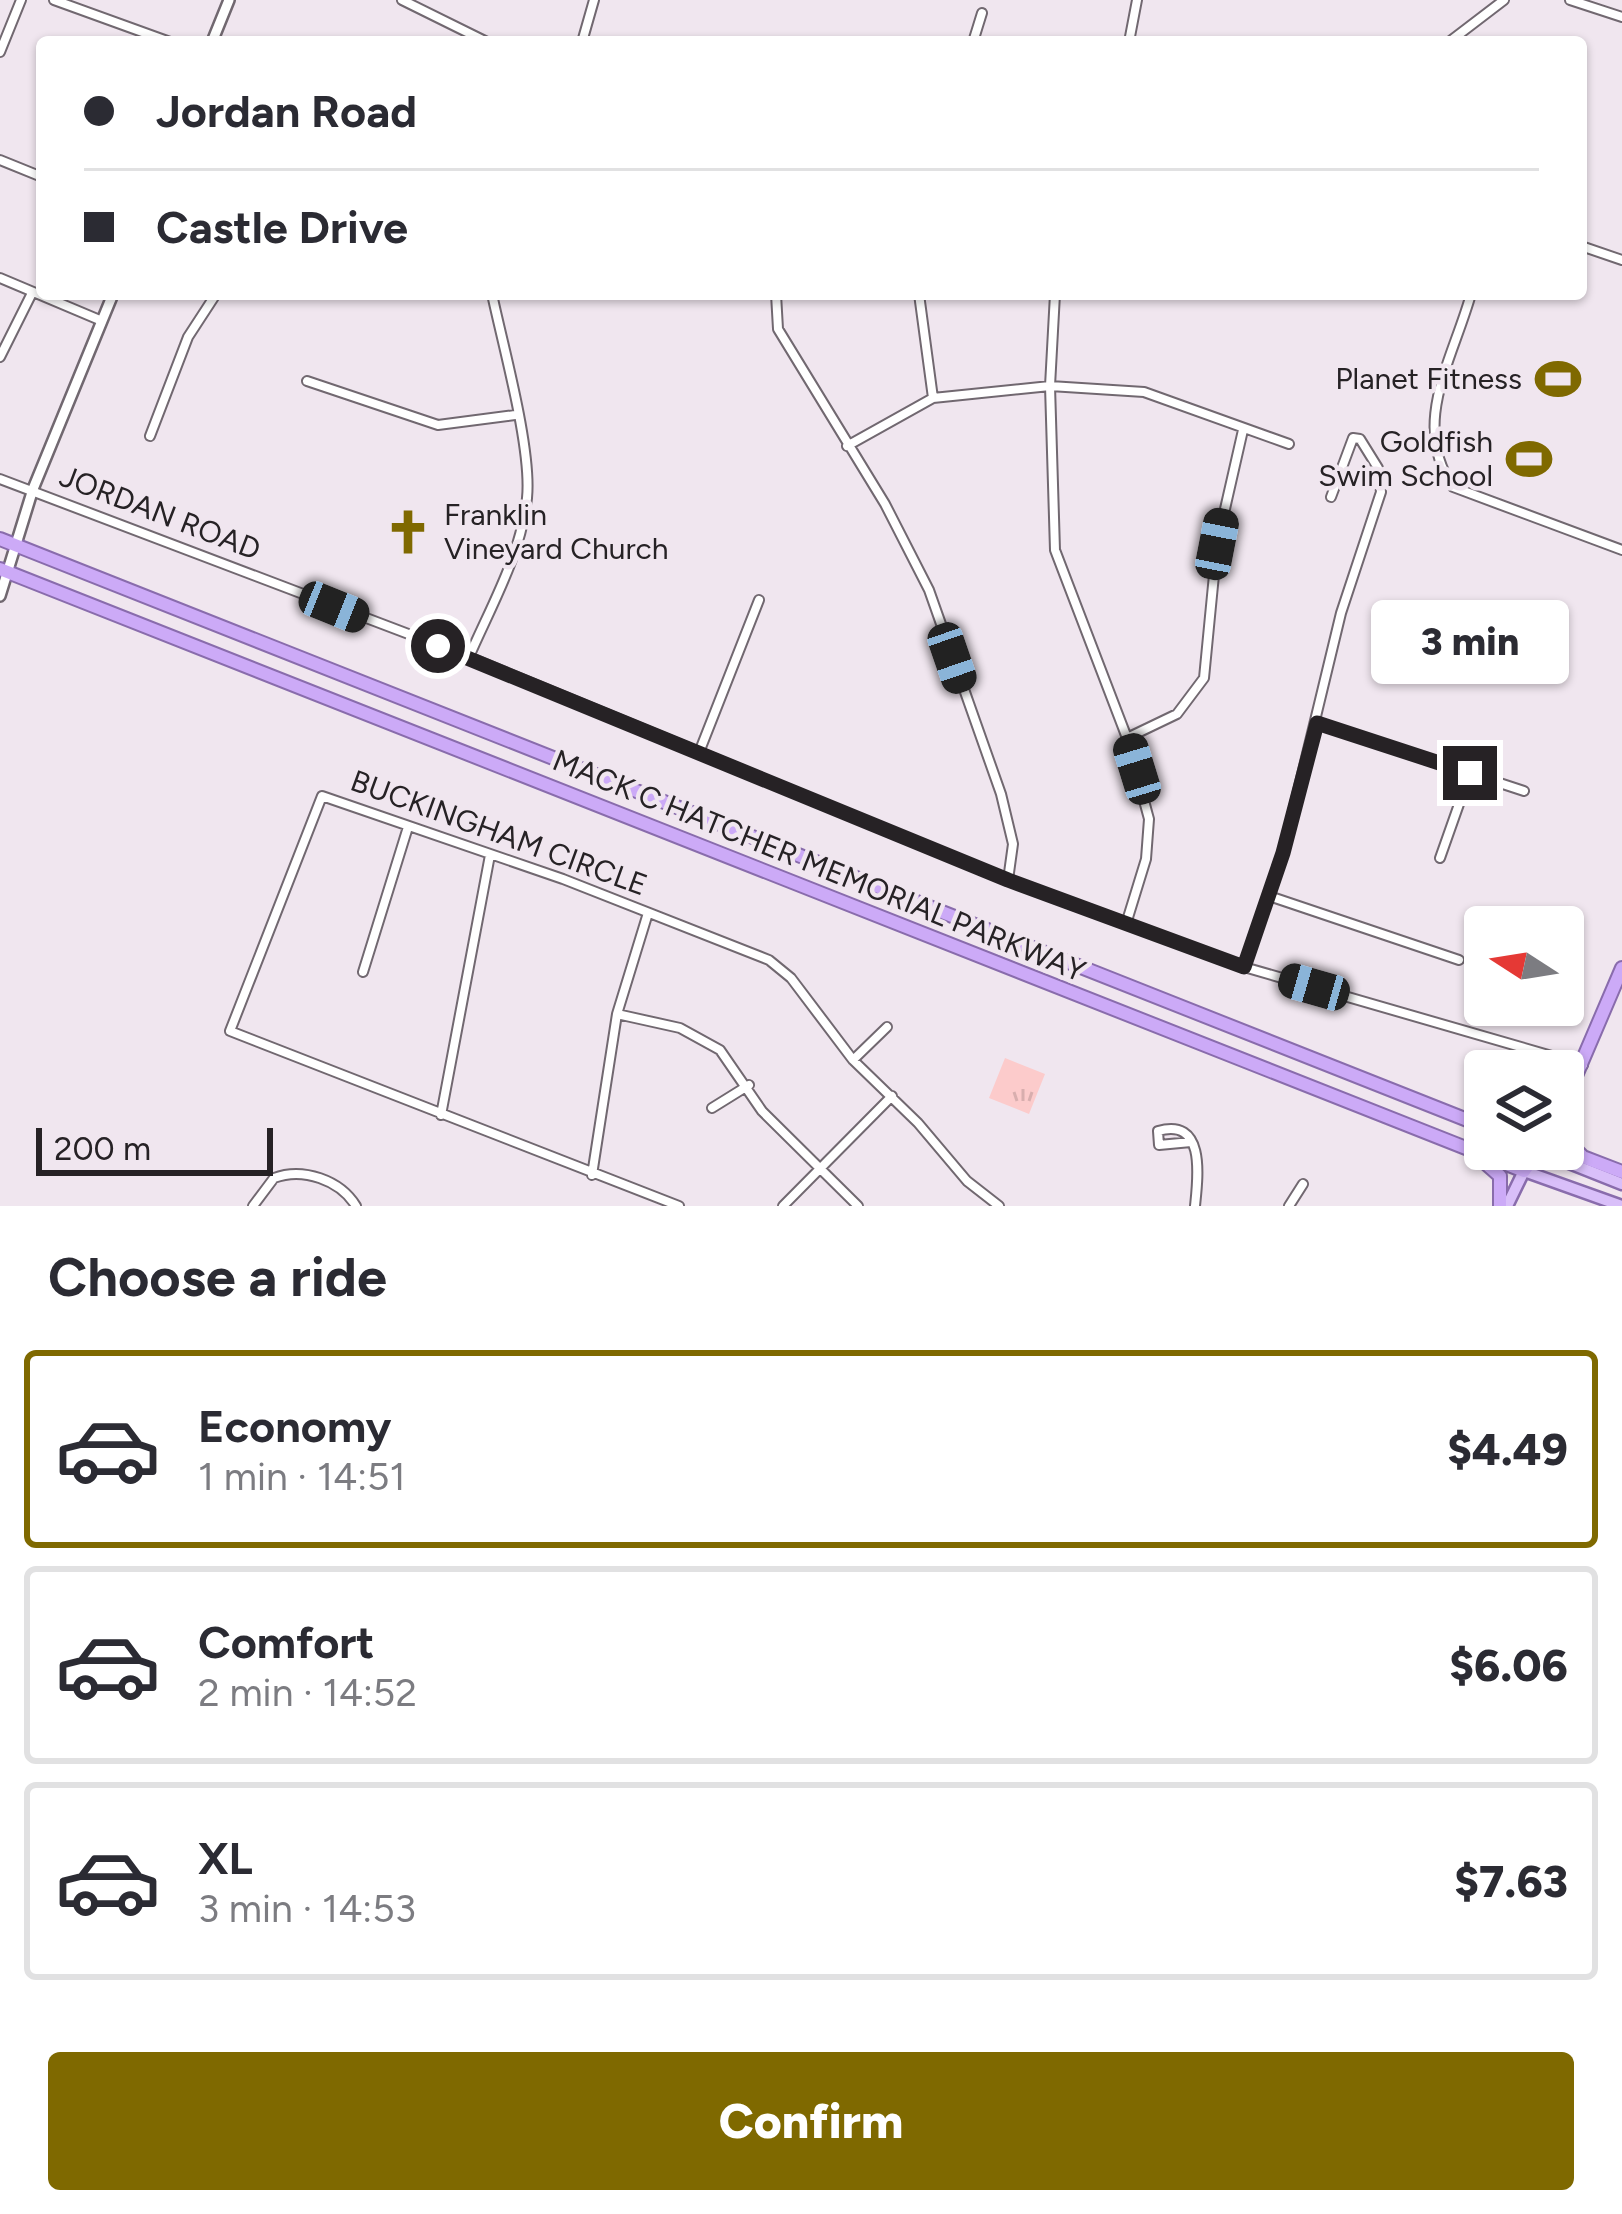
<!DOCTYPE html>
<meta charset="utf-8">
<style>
:root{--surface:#fff;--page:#f7f7f7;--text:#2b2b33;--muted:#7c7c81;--line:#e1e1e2;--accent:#7f6900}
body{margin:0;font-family:Figtree,sans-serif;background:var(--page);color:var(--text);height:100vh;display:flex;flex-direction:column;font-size:45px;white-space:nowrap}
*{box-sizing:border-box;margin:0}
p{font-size:39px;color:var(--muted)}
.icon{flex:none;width:66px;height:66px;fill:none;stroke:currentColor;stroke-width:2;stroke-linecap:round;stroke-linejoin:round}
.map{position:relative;height:1206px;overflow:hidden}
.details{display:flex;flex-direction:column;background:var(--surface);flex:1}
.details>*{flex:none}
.guide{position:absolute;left:36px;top:36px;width:1551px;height:264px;border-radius:12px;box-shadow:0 3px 9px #0004;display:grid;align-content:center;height:264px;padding:0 48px;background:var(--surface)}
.needle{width:78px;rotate:282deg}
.tools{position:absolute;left:1464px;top:906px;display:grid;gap:24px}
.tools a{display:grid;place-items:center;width:120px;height:120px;border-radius:12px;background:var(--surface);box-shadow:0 3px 9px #0004;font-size:60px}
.scale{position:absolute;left:36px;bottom:30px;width:237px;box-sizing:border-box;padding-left:12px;border:6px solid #262225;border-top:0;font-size:33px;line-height:42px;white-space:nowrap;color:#262225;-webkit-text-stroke:9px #f0e6ef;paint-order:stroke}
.end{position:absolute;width:54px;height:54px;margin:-27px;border:15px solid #262225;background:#fff;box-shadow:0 0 0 6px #fff}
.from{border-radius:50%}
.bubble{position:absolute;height:84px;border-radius:12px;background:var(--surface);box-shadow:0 3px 9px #0004;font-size:39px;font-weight:800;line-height:84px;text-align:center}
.car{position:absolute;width:36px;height:72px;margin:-36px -18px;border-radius:15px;box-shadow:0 0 9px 3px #0007;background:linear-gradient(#222 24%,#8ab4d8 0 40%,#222 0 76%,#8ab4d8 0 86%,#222 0)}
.guide b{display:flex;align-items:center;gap:42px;height:114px;font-size:45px}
.guide b+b{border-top:3px solid var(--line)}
.guide i{width:30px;height:30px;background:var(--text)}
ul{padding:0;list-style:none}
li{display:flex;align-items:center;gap:36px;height:198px;margin:0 24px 18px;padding:0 24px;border:6px solid var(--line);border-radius:12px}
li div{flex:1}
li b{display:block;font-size:45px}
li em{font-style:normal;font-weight:800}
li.active{border-color:var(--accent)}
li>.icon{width:108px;height:108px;stroke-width:1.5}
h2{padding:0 48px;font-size:54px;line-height:144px}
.cta{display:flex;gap:24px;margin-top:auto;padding:24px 48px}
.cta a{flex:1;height:138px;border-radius:12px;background:var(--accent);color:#fff;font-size:48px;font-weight:800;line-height:138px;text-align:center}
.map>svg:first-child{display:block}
.grass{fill:url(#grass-tufts)}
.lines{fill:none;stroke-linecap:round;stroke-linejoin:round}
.minor-casing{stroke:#716870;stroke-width:12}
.tertiary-casing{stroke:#716870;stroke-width:14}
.primary-casing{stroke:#896cac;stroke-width:15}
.trunk-casing{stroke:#896cac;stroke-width:16}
.minor{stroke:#fff;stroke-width:8}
.tertiary{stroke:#fff;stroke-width:9}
.primary{stroke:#d9bff9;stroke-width:10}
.trunk{stroke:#ccaaf7;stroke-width:12}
.route{stroke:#262225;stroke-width:15}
.labels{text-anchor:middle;stroke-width:9;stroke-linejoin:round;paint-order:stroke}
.poi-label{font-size:30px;fill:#262225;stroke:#f0e6ef;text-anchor:end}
.street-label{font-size:30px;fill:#262225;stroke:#f0e6ef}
</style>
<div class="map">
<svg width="1622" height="1206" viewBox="0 0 1622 1206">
<defs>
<pattern id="grass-tufts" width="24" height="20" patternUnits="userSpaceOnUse" patternTransform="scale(3)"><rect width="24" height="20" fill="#fccbcb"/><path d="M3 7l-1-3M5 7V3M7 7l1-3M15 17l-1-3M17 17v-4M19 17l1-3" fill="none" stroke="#d8aeae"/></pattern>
</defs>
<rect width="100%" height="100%" fill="#f0e6ef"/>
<path class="grass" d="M1005,1058L1045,1074L1029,1114L989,1098Z"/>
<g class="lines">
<g class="minor-casing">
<path id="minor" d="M54,0L170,42
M402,0L487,42
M1570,0L1622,17
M582,42L594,0
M973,42L982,13
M1129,42L1137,0
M1449,42L1504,0
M0,52L21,0
M0,160L42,177
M1581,246L1622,260
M0,278L102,321
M776,294L778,329L885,504L929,590L1001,794L1013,844L1008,880
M919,294L933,398
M1055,294L1050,386L1055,550L1127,738L1149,819L1146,859L1126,924
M1471,294C1453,359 1410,424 1453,487L1622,550
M0,357L32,293
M307,381L438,425L515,415
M150,436L188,337L216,294
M847,446L933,398L1050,386L1144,392L1289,444
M0,479L469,657L1008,880L1244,967L1583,1065
M469,657C491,606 521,555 527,498C532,449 503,346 492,294
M1317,723L1524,791
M1127,738L1177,714L1204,678L1217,544L1243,430
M700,750L759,600
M1440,858L1470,773
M1269,896L1459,960
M1244,967L1283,853L1341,613L1381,492L1378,468L1360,439L1353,438L1331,497
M363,972L408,827
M617,1014L680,1028L720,1050L762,1111L858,1206
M853,1060L887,1027
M712,1108L749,1085
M441,1115L490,855
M1191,1142L1159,1145L1158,1131C1206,1117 1198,1177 1195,1206
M592,1175L617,1014L648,913
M253,1206L274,1178C303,1167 340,1180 356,1206
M679,1206L230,1031L322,796L563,879L769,960L791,978L853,1060L918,1123L967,1181L999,1206
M783,1206L892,1096
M1289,1206L1303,1184"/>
</g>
<g class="tertiary-casing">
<path id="tertiary" d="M212,42L229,0
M0,596L33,489L113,294"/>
</g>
<g class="primary-casing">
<path id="primary" d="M1539,1151L1622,1184
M1507,1206L1524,1171L1622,1206"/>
</g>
<g class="trunk-casing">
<path id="trunk" d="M0,539L1485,1127
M0,569L1524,1171L1540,1149
M1573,1100L1566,1140L1583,1157L1622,1172
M1563,1106L1622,968
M1483,1161L1500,1176V1206"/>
</g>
<use href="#minor" class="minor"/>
<use href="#tertiary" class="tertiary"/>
<use href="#primary" class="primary"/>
<use href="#trunk" class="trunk"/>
</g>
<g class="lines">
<path class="route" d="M438,646L1008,880L1244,967L1283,853L1317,723L1470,773"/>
</g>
<defs>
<g id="stadium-bare" transform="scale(3.6)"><path d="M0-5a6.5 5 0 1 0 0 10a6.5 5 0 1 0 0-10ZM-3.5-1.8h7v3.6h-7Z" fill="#7f6900" stroke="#f0e6ef" stroke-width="2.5" paint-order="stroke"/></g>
<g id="church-bare" transform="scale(3.6)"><path d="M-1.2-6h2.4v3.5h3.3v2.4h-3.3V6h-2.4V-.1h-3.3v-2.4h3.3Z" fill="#7f6900" stroke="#f0e6ef" stroke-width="2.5" paint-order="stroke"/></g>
</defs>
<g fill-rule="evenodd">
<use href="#stadium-bare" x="1558" y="379"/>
<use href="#stadium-bare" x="1529" y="459"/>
<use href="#church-bare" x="408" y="532"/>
</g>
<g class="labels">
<g class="poi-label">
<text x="1522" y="389">Planet Fitness</text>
<text x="1493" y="452">Goldfish<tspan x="1493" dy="34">Swim School</tspan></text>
<text x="444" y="525" text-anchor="start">Franklin<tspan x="444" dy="34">Vineyard Church</tspan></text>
</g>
<g class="street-label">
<text transform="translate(160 513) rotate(21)" y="10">JORDAN ROAD</text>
<text transform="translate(499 833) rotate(20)" y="10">BUCKINGHAM CIRCLE</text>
<text transform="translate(819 866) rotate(22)" y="10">MACK C HATCHER MEMORIAL PARKWAY</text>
</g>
</g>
</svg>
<div class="tools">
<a><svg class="needle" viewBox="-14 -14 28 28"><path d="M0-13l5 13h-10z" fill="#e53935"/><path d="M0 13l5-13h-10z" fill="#7c7c81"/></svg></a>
<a><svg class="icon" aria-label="layers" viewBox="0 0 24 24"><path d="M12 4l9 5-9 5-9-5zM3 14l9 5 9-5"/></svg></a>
</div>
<div class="scale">200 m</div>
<i class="end from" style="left:438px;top:646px"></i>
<i class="end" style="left:1470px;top:773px"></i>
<div class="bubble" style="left:1371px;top:600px;width:198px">3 min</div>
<i class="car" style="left:1217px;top:544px;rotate:11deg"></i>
<i class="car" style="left:334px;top:607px;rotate:112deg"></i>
<i class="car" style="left:952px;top:658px;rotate:161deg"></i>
<i class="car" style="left:1137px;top:769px;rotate:343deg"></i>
<i class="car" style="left:1314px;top:987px;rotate:286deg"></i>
<div class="guide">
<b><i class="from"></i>Jordan Road</b>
<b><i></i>Castle Drive</b>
</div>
</div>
<section class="details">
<h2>Choose a ride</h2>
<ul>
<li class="active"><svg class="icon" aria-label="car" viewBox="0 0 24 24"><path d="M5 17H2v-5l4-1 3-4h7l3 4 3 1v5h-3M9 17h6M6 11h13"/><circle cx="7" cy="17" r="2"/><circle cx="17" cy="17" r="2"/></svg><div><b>Economy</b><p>1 min · 14:51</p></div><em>$4.49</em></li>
<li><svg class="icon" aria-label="car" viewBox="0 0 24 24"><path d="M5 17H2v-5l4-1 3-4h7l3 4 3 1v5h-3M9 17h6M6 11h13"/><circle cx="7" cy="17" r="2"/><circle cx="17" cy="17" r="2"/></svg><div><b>Comfort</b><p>2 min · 14:52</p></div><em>$6.06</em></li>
<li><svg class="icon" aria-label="car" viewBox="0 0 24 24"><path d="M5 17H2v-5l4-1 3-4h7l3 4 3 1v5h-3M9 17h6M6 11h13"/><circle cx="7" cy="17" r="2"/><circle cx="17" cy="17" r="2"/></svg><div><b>XL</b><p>3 min · 14:53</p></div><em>$7.63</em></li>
</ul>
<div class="cta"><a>Confirm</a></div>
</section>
